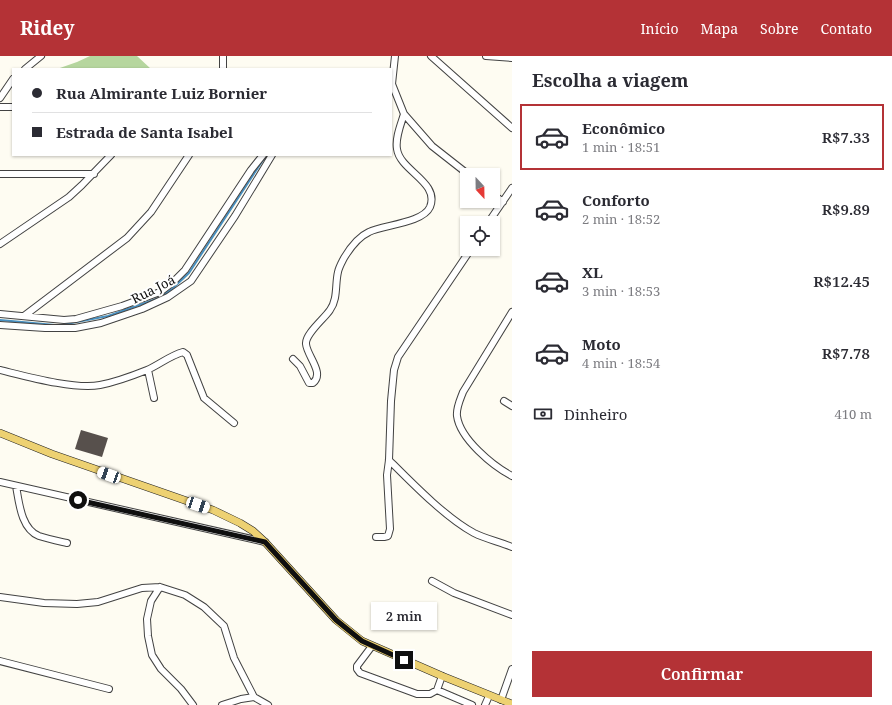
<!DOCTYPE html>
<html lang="pt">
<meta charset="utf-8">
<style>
:root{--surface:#fff;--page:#f2f2f3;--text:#2b2b33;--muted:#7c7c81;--line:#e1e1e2;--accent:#b43236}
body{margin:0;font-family:"Noto Serif",serif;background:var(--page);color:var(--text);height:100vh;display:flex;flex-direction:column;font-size:15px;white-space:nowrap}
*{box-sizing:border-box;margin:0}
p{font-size:13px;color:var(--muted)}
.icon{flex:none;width:22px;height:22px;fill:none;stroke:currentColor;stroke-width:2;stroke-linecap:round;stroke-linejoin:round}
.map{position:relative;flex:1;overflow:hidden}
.details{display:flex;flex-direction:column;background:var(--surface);width:380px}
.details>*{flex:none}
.top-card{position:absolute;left:12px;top:12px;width:380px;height:88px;border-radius:0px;box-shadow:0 1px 3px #0004;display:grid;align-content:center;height:88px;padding:0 20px;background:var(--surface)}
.needle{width:26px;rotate:158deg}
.controls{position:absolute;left:460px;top:112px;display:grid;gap:8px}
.controls a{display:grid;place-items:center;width:40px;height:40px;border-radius:0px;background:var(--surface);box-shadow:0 1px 3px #0004;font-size:20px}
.end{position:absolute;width:18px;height:18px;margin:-9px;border:5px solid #0f0f0f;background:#fff;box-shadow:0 0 0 2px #fff}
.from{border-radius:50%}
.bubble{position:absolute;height:28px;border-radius:0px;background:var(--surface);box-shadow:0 1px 3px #0004;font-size:13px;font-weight:600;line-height:28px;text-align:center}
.car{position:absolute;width:12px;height:24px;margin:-12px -6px;border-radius:5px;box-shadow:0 0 3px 1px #0007;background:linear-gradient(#fff 24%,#345 0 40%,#fff 0 76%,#345 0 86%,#fff 0)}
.top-card b{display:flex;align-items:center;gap:14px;height:38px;font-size:15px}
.top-card b+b{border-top:1px solid var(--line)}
.top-card i{width:10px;height:10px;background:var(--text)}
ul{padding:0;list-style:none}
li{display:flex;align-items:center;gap:12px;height:66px;margin:0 8px 6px;padding:0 12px;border:2px solid transparent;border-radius:0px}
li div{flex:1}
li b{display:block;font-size:15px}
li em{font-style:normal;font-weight:600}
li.current{border-color:var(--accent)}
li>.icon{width:36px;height:36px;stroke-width:1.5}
h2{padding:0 20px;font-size:18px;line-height:48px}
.pay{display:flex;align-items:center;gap:10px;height:44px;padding:0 20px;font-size:15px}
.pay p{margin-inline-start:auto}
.button{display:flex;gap:8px;margin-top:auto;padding:8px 20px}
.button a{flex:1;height:46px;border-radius:0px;background:var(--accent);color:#fff;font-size:16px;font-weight:600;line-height:46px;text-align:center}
header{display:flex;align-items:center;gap:24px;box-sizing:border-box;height:56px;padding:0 20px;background:var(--accent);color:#fff}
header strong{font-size:19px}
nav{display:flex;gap:22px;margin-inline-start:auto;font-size:14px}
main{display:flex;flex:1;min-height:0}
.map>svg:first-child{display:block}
.forest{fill:#b6d69e}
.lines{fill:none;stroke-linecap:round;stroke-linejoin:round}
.stream{stroke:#4790c2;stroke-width:2}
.building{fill:#57504c}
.minor-casing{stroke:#424242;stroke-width:8}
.major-casing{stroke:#202020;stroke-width:8}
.minor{stroke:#fff;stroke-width:6}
.major{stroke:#edd172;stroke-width:7}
.route{stroke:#0f0f0f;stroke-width:5}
.labels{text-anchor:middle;stroke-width:4;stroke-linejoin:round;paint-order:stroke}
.street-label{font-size:13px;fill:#0f0f0f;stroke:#fff}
</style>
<header>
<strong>Ridey</strong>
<nav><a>Início</a><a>Mapa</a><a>Sobre</a><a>Contato</a></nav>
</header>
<main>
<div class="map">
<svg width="512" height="649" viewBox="0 0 512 649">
<rect width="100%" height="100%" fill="#fefcf2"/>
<path class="forest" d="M90,0H137L151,13H57L77,6Z"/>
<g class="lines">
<path class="stream" d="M0,264L55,269
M61,269L108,260L159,242L172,233L189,217L265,101"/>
</g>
<path class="building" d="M81,374L108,382L102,401L75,393Z"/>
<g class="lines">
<g class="minor-casing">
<path id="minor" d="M223,0V13
M395,0L392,28L404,58L432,90L469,119
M431,0L512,72
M486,0L512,2
M25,13L41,0
M0,42L13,23
M0,51H13
M0,118H94
M493,138L503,146
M488,167L512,132
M0,188L69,141L82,129L111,99
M512,256L463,336C460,344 456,352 457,360C460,383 493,410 512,420
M0,258L64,264L76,263L122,250L160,236L173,226L185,214L251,114L263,99
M24,260L127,182L151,156L189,99
M0,269L45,272H75L101,267L142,253L168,241L191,225L235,160L272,99
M293,303L300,310L309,327H313C325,317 307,300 306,288C305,278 324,263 330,254C338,243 335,228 338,216C339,211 342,206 344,202C350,192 358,181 369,176C383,169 423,167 430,151C440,126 400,115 397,93C395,82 401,68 404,58
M0,314C25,320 75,334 100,329C116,326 132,320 147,314C159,309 169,300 183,296L187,299L204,342L234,367
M148,314L154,342
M504,345L512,350
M389,404C412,427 446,462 474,477C486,483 500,486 512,491
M0,426L265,486
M16,430C19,446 21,473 39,480C48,483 58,485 67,487
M376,481H384L388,480L390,473L387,419L389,404L391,345L394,314L398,301L471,193
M432,525L454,537L512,559
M160,531L151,545L147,563L148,580L152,599L161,613L181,633L193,649
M0,541L44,547L77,548L98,546L142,532L160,531L185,539L204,551L224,570L234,602L254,641
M372,590L357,610V613L360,617L417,638H430L437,634L472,649
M0,605L109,633
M437,634L442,620
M501,644L512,613
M222,649L241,643L254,641L268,649
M485,649L489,640"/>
</g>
<g class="major-casing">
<path id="major" d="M0,377L52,398L213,454L240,467L253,475L265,486L336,564L362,585L442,620L512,648"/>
</g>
<use href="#minor" class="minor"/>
<use href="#major" class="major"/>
</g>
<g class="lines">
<path class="route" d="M78,444L265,486L336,564L362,585L404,604"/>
</g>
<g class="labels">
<g class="street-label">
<text transform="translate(153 233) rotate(-27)" y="5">Rua Joá</text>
</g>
</g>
</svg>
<div class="controls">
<a><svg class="needle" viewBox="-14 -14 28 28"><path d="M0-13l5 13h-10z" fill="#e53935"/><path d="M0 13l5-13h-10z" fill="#7c7c81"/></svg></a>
<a><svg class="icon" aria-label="locate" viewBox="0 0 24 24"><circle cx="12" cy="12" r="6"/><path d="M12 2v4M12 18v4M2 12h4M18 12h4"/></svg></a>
</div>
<i class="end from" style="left:78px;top:444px"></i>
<i class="end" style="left:404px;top:604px"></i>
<div class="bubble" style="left:371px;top:546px;width:66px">2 min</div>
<i class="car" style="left:109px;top:419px;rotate:290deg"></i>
<i class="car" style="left:198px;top:449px;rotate:109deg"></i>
<div class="top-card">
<b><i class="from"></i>Rua Almirante Luiz Bornier</b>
<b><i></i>Estrada de Santa Isabel</b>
</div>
</div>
<section class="details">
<h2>Escolha a viagem</h2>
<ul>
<li class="current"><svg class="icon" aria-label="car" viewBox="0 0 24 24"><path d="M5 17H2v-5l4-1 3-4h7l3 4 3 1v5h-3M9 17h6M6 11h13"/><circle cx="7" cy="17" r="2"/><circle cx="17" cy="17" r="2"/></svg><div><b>Econômico</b><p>1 min · 18:51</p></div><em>R$7.33</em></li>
<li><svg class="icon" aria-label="car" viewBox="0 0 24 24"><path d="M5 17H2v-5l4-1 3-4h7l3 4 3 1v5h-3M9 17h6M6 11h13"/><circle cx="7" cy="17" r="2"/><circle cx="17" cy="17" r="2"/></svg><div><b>Conforto</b><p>2 min · 18:52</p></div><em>R$9.89</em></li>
<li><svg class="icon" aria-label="car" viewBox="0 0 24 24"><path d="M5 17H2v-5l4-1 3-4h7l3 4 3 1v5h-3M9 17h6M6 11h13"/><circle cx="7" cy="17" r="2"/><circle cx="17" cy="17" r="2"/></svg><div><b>XL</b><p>3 min · 18:53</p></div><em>R$12.45</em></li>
<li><svg class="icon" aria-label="car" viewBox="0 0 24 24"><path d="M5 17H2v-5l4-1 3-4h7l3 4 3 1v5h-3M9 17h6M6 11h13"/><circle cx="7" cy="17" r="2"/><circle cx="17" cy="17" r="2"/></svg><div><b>Moto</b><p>4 min · 18:54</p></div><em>R$7.78</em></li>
</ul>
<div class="pay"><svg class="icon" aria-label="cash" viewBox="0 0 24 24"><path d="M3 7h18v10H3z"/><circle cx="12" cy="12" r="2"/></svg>Dinheiro<p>410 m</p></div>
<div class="button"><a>Confirmar</a></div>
</section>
</main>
